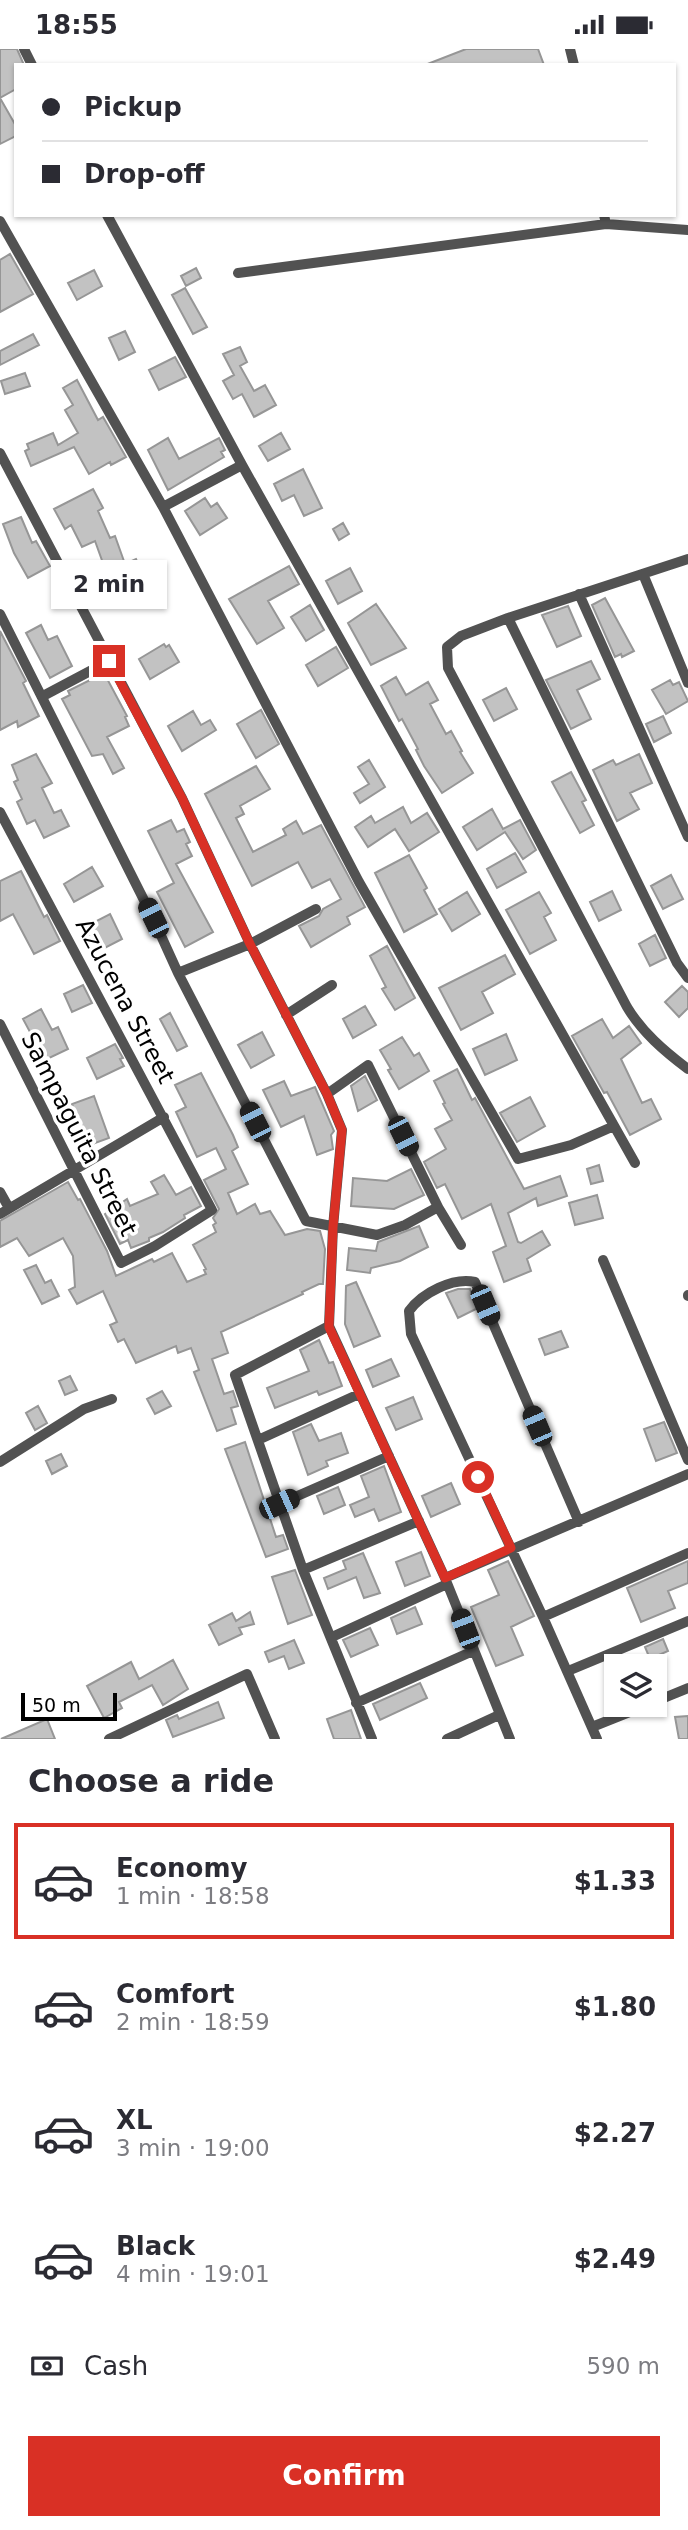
<!DOCTYPE html>
<meta charset="utf-8">
<style>
:root{--surface:#fff;--page:#f7f7f7;--text:#2b2b33;--muted:#7c7c81;--line:#e1e1e2;--accent:#d93025}
body{margin:0;font-family:"DejaVu Sans",sans-serif;background:var(--page);color:var(--text);height:100vh;display:flex;flex-direction:column;font-size:26px;white-space:nowrap}
*{box-sizing:border-box;margin:0}
p{font-size:23px;color:var(--muted)}
.icon{flex:none;width:38px;height:38px;fill:none;stroke:currentColor;stroke-width:2;stroke-linecap:round;stroke-linejoin:round}
.map{position:relative;height:1690px;overflow:hidden}
.sheet{display:flex;flex-direction:column;background:var(--surface);flex:1}
.sheet>*{flex:none}
.guide{position:absolute;left:14px;top:14px;width:662px;height:154px;border-radius:0px;box-shadow:0 2px 5px #0004;display:grid;align-content:center;height:154px;padding:0 28px;background:var(--surface)}
.controls{position:absolute;left:604px;top:1605px;display:grid;gap:14px}
.controls a{display:grid;place-items:center;width:63px;height:63px;border-radius:0px;background:var(--surface);box-shadow:0 2px 5px #0004;font-size:35px}
.scale{position:absolute;left:21px;bottom:18px;width:96px;box-sizing:border-box;padding-left:7px;border:4px solid #000;border-top:0;font-size:19px;line-height:24px;white-space:nowrap;color:#000;-webkit-text-stroke:5px #fff;paint-order:stroke}
.end{position:absolute;width:32px;height:32px;margin:-16px;border:9px solid #d93025;background:#fff;box-shadow:0 0 0 4px #fff}
.from{border-radius:50%}
.bubble{position:absolute;height:49px;border-radius:0px;background:var(--surface);box-shadow:0 2px 5px #0004;font-size:23px;font-weight:700;line-height:49px;text-align:center}
.car{position:absolute;width:21px;height:42px;margin:-21px -10px;border-radius:9px;box-shadow:0 0 5px 2px #0007;background:linear-gradient(#222 24%,#8ab4d8 0 40%,#222 0 76%,#8ab4d8 0 86%,#222 0)}
.guide b{display:flex;align-items:center;gap:24px;height:66px;font-size:26px}
.guide b+b{border-top:2px solid var(--line)}
.guide i{width:18px;height:18px;background:var(--text)}
ul{padding:0;list-style:none}
li{display:flex;align-items:center;gap:21px;height:116px;margin:0 14px 10px;padding:0 14px;border:4px solid transparent;border-radius:0px}
li div{flex:1}
li b{display:block;font-size:26px}
li em{font-style:normal;font-weight:700}
li.selected{border-color:var(--accent)}
li>.icon{width:63px;height:63px;stroke-width:1.5}
h2{padding:0 28px;font-size:32px;line-height:84px}
.pay{display:flex;align-items:center;gap:18px;height:77px;padding:0 28px;font-size:26px}
.pay p{margin-inline-start:auto}
.primary-button{display:flex;gap:14px;margin-top:auto;padding:14px 28px}
.primary-button a{flex:1;height:80px;border-radius:0px;background:var(--accent);color:#fff;font-size:28px;font-weight:700;line-height:80px;text-align:center}
.status{display:flex;justify-content:space-between;align-items:center;height:49px;padding:0 35px;background:var(--surface);direction:ltr}
.status svg{height:19px;fill:currentColor}
.map>svg:first-child{display:block}
.building{fill:#c2c2c2;stroke:#969696;stroke-width:2}
.lines{fill:none;stroke-linecap:round;stroke-linejoin:round}
.minor{stroke:#525252;stroke-width:10}
.route{stroke:#d93025;stroke-width:9}
.labels{text-anchor:middle;stroke-width:7;stroke-linejoin:round;paint-order:stroke}
.street-label{font-size:24px;fill:#000;stroke:#fff}
</style>
<div class="status"><b>18:55</b><svg viewBox="0 0 49 12"><path d="M0 12V9h3v3zM5 12V6h3v6zM10 12V3h3v9zM15 12V0h3v12zM26 1h20v11H26zM47 4h2v5h-2z"/></svg></div>
<div class="map">
<svg width="688" height="1690" viewBox="0 0 688 1690">
<rect width="100%" height="100%" fill="#fff"/>
<path class="building" d="M0,0H17L24,16H16V40L0,49L16,77V87L0,95Z
M466,0H538L544,16H425Z
M10,205L33,245L0,263V211Z
M196,219L201,229L186,237L181,227Z
M94,221L102,237L77,251L68,234Z
M185,239L207,278L193,285L172,246Z
M125,282L135,303L119,311L109,289Z
M33,285L39,296L0,316V302Z
M240,298L247,313L240,317L254,342L265,336L276,356L254,368L242,345L233,350L223,332L234,326L223,305Z
M175,308L186,328L159,341L149,321Z
M25,324L30,337L5,345L1,332Z
M77,331L98,371L103,368L126,408L111,416L110,413L89,425L74,398L31,417L25,402L29,400L27,395L53,384L58,396L78,384L65,361L73,356L63,339Z
M281,384L290,400L268,412L259,397Z
M168,389L179,410L219,389L225,401L221,403L224,408L168,441L148,401Z
M303,420L322,459L304,467L294,446L282,452L274,435Z
M93,440L103,459L98,462L110,489L115,487L125,515L136,510L142,523L100,541L92,522L104,517L95,492L82,498L71,476L65,480L54,460Z
M205,449L211,458L217,454L227,469L200,486L185,462Z
M21,468L32,494L36,492L50,517L28,529L14,504L3,475Z
M343,474L349,485L339,491L333,480Z
M289,517L299,535L268,552L284,579L257,595L229,550Z
M350,519L362,542L338,555L326,532Z
M605,549L634,602L622,608L621,605L615,608L592,556Z
M376,555L406,599L371,616L348,574Z
M310,556L324,581L306,592L291,568Z
M568,557L581,587L557,598L542,566Z
M41,576L48,591L57,587L72,617L50,629L26,584Z
M0,582L26,632L23,634L39,667L18,678L17,672L0,681Z
M164,595L166,598L169,596L179,613L150,630L139,610Z
M336,598L348,619L318,637L306,616Z
M591,612L600,630L577,641L591,670L571,680L546,631Z
M104,624L127,667L125,668L129,677L107,688L124,719L113,725L103,705L92,707L62,650L70,646L68,642Z
M396,628L406,646L428,633L438,651L430,655L446,685L451,682L462,702L460,703L473,724L442,744L424,717L416,701L418,700L402,670L399,672L381,637Z
M670,631L673,636L679,633L688,652L666,665L652,641Z
M506,639L517,660L494,672L483,651Z
M261,661L279,695L256,709L237,675Z
M193,662L201,676L210,671L216,681L182,702L168,677Z
M663,667L671,684L654,693L646,675Z
M36,705L52,734L42,739L54,764L61,761L69,777L44,789L35,771L27,775L17,753L22,750L14,733L18,731L12,716Z
M639,705L652,734L630,744L639,760L617,772L593,721L613,711L616,716Z
M369,711L385,738L360,754L354,744L369,735L358,718Z
M256,717L270,740L240,757L244,765L236,769L253,803L286,786L283,780L296,772L303,785L321,776L365,858L347,868L350,875L311,898L299,877L319,867L323,860L341,850L330,830L312,839L298,813L252,837L205,745Z
M571,723L586,751L582,753L594,776L580,784L552,733Z
M403,758L411,774L427,764L439,783L409,802L395,780L368,798L355,778L371,767L375,774Z
M492,760L503,780L520,771L536,801L523,810L505,783L477,801L463,778Z
M171,771L177,783L184,780L190,793L186,795L192,807L176,815L213,883L185,898L157,843L174,834L148,782Z
M515,804L526,823L497,839L487,820Z
M409,806L427,839L424,841L437,865L404,883L375,824Z
M92,818L103,837L74,853L64,835Z
M21,822L44,868L47,866L60,892L34,905L13,865L0,872V832Z
M671,826L683,850L663,860L651,837Z
M612,842L621,861L599,872L590,853Z
M467,843L480,865L452,882L439,860Z
M539,843L551,864L544,868L556,891L530,905L506,861Z
M110,865L122,890L97,903L85,878Z
M655,886L666,909L650,917L639,895Z
M387,897L415,949L395,961L382,940L386,938L370,907Z
M505,906L515,925L482,943L493,964L461,981L439,939Z
M83,936L92,954L72,963L64,945Z
M682,937L688,943V959L679,968L665,953Z
M365,957L376,976L353,989L343,970Z
M41,960L52,981L58,978L68,1000L45,1011L23,970Z
M170,964L187,997L177,1002L160,970Z
M602,970L613,989L629,977L641,994L621,1010L642,1054L651,1050L661,1070L630,1086L607,1043L604,1044L572,987Z
M262,983L274,1006L251,1019L238,996Z
M506,985L517,1011L485,1026L473,1000Z
M402,988L414,1007L419,1004L429,1022L399,1040L388,1021L391,1020L380,1001Z
M115,995L123,1009L120,1010L124,1017L97,1030L87,1009Z
M457,1020L472,1051L475,1049L524,1140L560,1127L567,1147L538,1157L536,1149L508,1164L518,1193L521,1194L542,1182L550,1196L527,1210L531,1222L504,1233L493,1203L506,1197L491,1155L462,1170L445,1135L437,1139L424,1113L446,1100L435,1080L452,1071L443,1055L445,1054L434,1032Z
M201,1024L233,1086L238,1098L232,1102L248,1135L228,1144L237,1165L255,1155L260,1165L270,1162L285,1186L307,1180L320,1182L325,1200L323,1235H319L302,1243L303,1245L221,1283L228,1304L212,1310L224,1345L233,1342L238,1357L231,1359L236,1375L217,1382L194,1323L199,1321L191,1299L178,1304L176,1297L136,1314L124,1290L118,1293L110,1276L117,1273L103,1242L77,1255L69,1241L75,1238L73,1207L63,1189L29,1207L17,1189L0,1198V1172L68,1133L78,1151L80,1150L107,1202L116,1227L152,1210L154,1213L172,1204L187,1233L206,1225L204,1221L206,1220L193,1196L216,1183L213,1176L216,1174L213,1169L219,1160L204,1131L226,1120L216,1099L197,1108L176,1063L186,1058L175,1036Z
M365,1027L377,1051L358,1062L351,1037Z
M284,1032L291,1047L315,1038L334,1082L331,1086L333,1100L317,1106L304,1067L281,1078L263,1041Z
M94,1047L109,1089L87,1097L72,1055Z
M530,1048L545,1077L517,1093L500,1064Z
M599,1116L603,1132L591,1135L587,1120Z
M411,1120L424,1146L394,1160L351,1157L353,1129L387,1132Z
M164,1126L176,1146L191,1138L201,1157L184,1166L185,1169L163,1183L149,1189V1192L131,1199L128,1191L120,1195L105,1165L127,1150L130,1157L158,1145L151,1133Z
M597,1146L603,1169L575,1176L569,1154Z
M419,1177L428,1198L400,1212L371,1219L370,1224L347,1221L349,1199L376,1202L378,1193Z
M36,1216L45,1234L51,1231L59,1247L42,1255L24,1221Z
M356,1233L380,1287L354,1298L345,1275L346,1237Z
M458,1240H470L478,1259L458,1269L446,1244Z
M561,1282L568,1298L545,1306L539,1290Z
M319,1291L329,1314L333,1313L342,1337L319,1346L317,1342L275,1359L267,1339L309,1322L300,1301Z
M391,1310L399,1327L373,1338L366,1321Z
M70,1327L77,1341L65,1346L59,1332Z
M162,1342L171,1357L155,1365L147,1350Z
M413,1348L422,1370L396,1381L386,1359Z
M38,1357L47,1374L35,1381L26,1364Z
M664,1373L677,1404L656,1412L644,1380Z
M311,1375L319,1392L341,1384L348,1404L326,1412L328,1417L308,1426L293,1383Z
M245,1393L276,1488L283,1486L288,1500L266,1508L225,1400Z
M61,1405L67,1417L52,1425L46,1412Z
M384,1417L401,1463L379,1472L374,1460L355,1468L350,1456L369,1448L361,1427Z
M451,1434L460,1455L431,1468L422,1447Z
M338,1438L345,1456L324,1465L317,1447Z
M421,1503L430,1527L405,1537L396,1513Z
M363,1504L380,1544L364,1549L356,1528L328,1540L324,1529L346,1520L343,1512Z
M508,1512L534,1567L511,1578L523,1606L496,1617L471,1558L499,1546L488,1521Z
M688,1512V1534L668,1542L675,1559L641,1573L627,1539Z
M295,1521L312,1566L288,1575L272,1528Z
M415,1558L422,1575L397,1585L391,1569Z
M250,1563L254,1575L239,1579L242,1585L219,1596L209,1576L232,1564L236,1572Z
M370,1579L378,1596L351,1608L343,1591Z
M663,1590L668,1602L650,1610L645,1598Z
M294,1591L304,1614L289,1620L284,1607L269,1613L265,1603Z
M173,1611L188,1640L163,1656L152,1636L119,1653L122,1659L104,1669L87,1637L131,1613L139,1630Z
M420,1634L427,1649L380,1671L373,1655Z
M218,1653L224,1669L173,1688L166,1671L177,1666L179,1670Z
M351,1661L361,1690H334L327,1670Z
M688,1667V1690H679L675,1668Z
M47,1670L55,1690H1Z"/>
<g class="lines">
<path class="minor" d="M24,0L32,16
M570,0L574,16
M107,166L242,416L635,1114
M0,172L163,458L359,833L518,1110L571,1096L614,1077
M606,175L688,181
M238,224L606,175L604,166
M0,404L182,749L250,895L327,1045L342,1081L333,1178L329,1277L445,1529L510,1690
M163,458L242,416
M688,510L508,569L461,587L447,598L448,619L627,958C642,983 664,1002 688,1020
M643,525L688,634
M579,545L688,788
M0,565L153,869L178,924L306,1172L377,1186L405,1176L438,1158L461,1196
M508,569L677,914L688,929
M43,647L109,612
M0,763L212,1161L155,1197L121,1214L0,975
M178,924L250,895L316,860
M286,966L332,936
M327,1045L368,1016L438,1158
M0,1143L9,1159
M0,1165L164,1068
M603,1211L688,1411
M688,1246V1247
M329,1277L235,1326L303,1521L372,1690
M258,1391L359,1345
M0,1413L84,1360L112,1350
M279,1455L389,1407
M579,1473L475,1233C453,1228 422,1244 409,1262L411,1285L543,1568L597,1690
M303,1521L419,1472
M445,1529L688,1425
M543,1568L688,1504
M332,1588L447,1535
M568,1622L688,1572
M654,1653L688,1639
M356,1654L473,1602
M592,1678L647,1656
M109,1690L247,1625L275,1690
M447,1690L499,1666"/>
</g>
<g class="lines">
<path class="route" d="M109,612L182,749L250,895L327,1045L342,1081L333,1178L329,1278L445,1529L511,1499L478,1428"/>
</g>
<g class="labels">
<g class="street-label">
<text transform="translate(125 952) rotate(62)" y="8">Azucena Street</text>
<text transform="translate(79 1085) rotate(63)" y="8">Sampaguita Street</text>
</g>
</g>
</svg>
<div class="controls">
<a><svg class="icon" aria-label="layers" viewBox="0 0 24 24"><path d="M12 4l9 5-9 5-9-5zM3 14l9 5 9-5"/></svg></a>
</div>
<div class="scale">50 m</div>
<i class="end from" style="left:478px;top:1428px"></i>
<i class="end" style="left:109px;top:612px"></i>
<div class="bubble" style="left:51px;top:511px;width:116px">2 min</div>
<i class="car" style="left:153px;top:869px;rotate:334deg"></i>
<i class="car" style="left:255px;top:1073px;rotate:333deg"></i>
<i class="car" style="left:403px;top:1087px;rotate:154deg"></i>
<i class="car" style="left:485px;top:1256px;rotate:157deg"></i>
<i class="car" style="left:537px;top:1377px;rotate:337deg"></i>
<i class="car" style="left:279px;top:1455px;rotate:66deg"></i>
<i class="car" style="left:465px;top:1580px;rotate:339deg"></i>
<div class="guide">
<b><i class="from"></i>Pickup</b>
<b><i></i>Drop-off</b>
</div>
</div>
<section class="sheet">
<h2>Choose a ride</h2>
<ul>
<li class="selected"><svg class="icon" aria-label="car" viewBox="0 0 24 24"><path d="M5 17H2v-5l4-1 3-4h7l3 4 3 1v5h-3M9 17h6M6 11h13"/><circle cx="7" cy="17" r="2"/><circle cx="17" cy="17" r="2"/></svg><div><b>Economy</b><p>1 min · 18:58</p></div><em>$1.33</em></li>
<li><svg class="icon" aria-label="car" viewBox="0 0 24 24"><path d="M5 17H2v-5l4-1 3-4h7l3 4 3 1v5h-3M9 17h6M6 11h13"/><circle cx="7" cy="17" r="2"/><circle cx="17" cy="17" r="2"/></svg><div><b>Comfort</b><p>2 min · 18:59</p></div><em>$1.80</em></li>
<li><svg class="icon" aria-label="car" viewBox="0 0 24 24"><path d="M5 17H2v-5l4-1 3-4h7l3 4 3 1v5h-3M9 17h6M6 11h13"/><circle cx="7" cy="17" r="2"/><circle cx="17" cy="17" r="2"/></svg><div><b>XL</b><p>3 min · 19:00</p></div><em>$2.27</em></li>
<li><svg class="icon" aria-label="car" viewBox="0 0 24 24"><path d="M5 17H2v-5l4-1 3-4h7l3 4 3 1v5h-3M9 17h6M6 11h13"/><circle cx="7" cy="17" r="2"/><circle cx="17" cy="17" r="2"/></svg><div><b>Black</b><p>4 min · 19:01</p></div><em>$2.49</em></li>
</ul>
<div class="pay"><svg class="icon" aria-label="cash" viewBox="0 0 24 24"><path d="M3 7h18v10H3z"/><circle cx="12" cy="12" r="2"/></svg>Cash<p>590 m</p></div>
<div class="primary-button"><a>Confirm</a></div>
</section>
